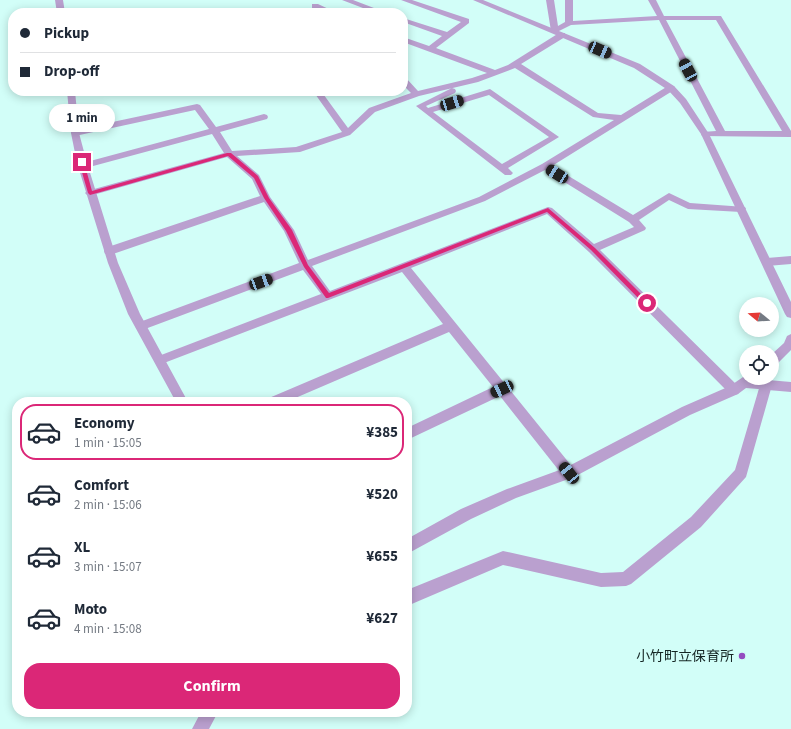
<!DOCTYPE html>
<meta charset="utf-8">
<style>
:root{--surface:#fff;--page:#f2f2f3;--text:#1f2937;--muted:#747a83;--line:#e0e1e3;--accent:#db2777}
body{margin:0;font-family:"Source Sans 3","Noto Sans JP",sans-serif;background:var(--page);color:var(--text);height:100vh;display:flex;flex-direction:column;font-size:15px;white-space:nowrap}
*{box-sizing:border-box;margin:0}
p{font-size:13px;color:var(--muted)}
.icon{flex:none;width:22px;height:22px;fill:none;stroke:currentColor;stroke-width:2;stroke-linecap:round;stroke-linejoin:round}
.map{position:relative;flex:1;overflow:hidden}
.panel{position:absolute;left:12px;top:397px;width:400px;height:320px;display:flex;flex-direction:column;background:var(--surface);border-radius:16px;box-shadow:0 2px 10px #0003}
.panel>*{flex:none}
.hud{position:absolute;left:8px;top:8px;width:400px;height:88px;border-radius:16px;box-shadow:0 2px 10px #0003;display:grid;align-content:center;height:88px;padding:0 12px;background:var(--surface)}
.needle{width:26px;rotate:288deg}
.tools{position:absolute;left:739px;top:297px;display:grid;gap:8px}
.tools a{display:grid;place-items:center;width:40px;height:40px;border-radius:50%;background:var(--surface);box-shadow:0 2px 10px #0003;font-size:20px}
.end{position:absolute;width:18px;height:18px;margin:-9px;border:5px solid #db2777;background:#fff;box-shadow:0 0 0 2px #fff}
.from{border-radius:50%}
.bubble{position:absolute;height:28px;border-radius:14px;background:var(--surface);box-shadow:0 2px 10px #0003;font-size:13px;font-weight:700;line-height:28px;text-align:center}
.car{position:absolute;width:12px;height:24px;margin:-12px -6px;border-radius:5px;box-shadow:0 0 3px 1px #0007;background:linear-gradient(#222 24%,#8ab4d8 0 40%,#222 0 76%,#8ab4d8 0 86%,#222 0)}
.hud b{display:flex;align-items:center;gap:14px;height:38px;font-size:15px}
.hud b+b{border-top:1px solid var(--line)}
.hud i{width:10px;height:10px;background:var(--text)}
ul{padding:7px 0 0;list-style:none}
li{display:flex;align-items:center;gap:12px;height:56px;margin:0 8px 6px;padding:0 4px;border:2px solid transparent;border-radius:16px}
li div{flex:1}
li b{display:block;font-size:15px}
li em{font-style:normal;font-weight:700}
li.active{border-color:var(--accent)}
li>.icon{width:36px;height:36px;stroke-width:1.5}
.primary-button{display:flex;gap:8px;margin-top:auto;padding:8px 12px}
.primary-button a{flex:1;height:46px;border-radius:16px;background:var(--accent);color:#fff;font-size:16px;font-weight:700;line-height:46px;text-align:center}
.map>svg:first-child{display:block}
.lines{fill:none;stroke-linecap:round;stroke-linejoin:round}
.minor{fill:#baa0cf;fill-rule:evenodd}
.tertiary{fill:#baa0cf;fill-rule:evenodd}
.route{fill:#db2777}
.poi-dot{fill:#934cc0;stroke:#d2fef8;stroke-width:1.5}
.labels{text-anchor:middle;stroke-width:4;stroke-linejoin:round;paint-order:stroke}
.near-poi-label{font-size:14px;fill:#142523;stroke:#d2fef8;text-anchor:end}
</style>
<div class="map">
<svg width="791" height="729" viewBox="0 0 791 729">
<rect width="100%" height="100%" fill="#d2fef8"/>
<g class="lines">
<path class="minor" d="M342,0H353L387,13H376Z
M401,0H412L469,19V23L436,48L495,70L508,65L559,33H565V37L521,64L598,113L621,115L668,86H674L675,88L674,90L552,166L633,215L669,193L690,203L745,207L746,209L741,212L688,209L669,200L639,220L646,228L645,230L600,250L738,386L740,390L738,394L734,395L730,394L589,252L547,214L411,268L574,469L576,473L574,477L569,479L564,477L500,396L407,440V428L493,387L449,332L286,402H267L269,398L443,324L402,272L164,363L160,365L156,363L154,360L156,357L321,294L303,270L145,329L141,330L137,329L135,326L137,323L299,263L284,231L264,202L113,254H105L104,251L105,248L260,196L252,179L227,157L93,195H87L85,193L87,191L224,153L212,134L82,169L77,166L79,164L209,129L195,110L75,136L71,133L75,130L197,104L200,105L216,127L264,114L267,115L268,117L267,119L220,132L232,151L296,147L342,132L313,91H321L348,128L369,108L411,93L403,85V78H406L418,91L472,78L487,73L403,42V37L429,46L442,36L403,22V18L447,32L461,22ZM515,68L593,117L614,120L542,164L479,197L308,260L294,230L270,197L259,175L237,156L300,152L350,135L375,112L419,96L478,82ZM545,170L629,222L634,227L594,244L552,208L548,207L330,291L312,266L485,201Z
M546,0H554L558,26L565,22V0H573V21L657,16L648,0H656L664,16H721L791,131V137L702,136L701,134L702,132L716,131L659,20L571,25L555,33L551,31ZM666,20H716L782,131H725Z
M312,4H318L337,13H326L312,8Z
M452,88L455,89L456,91L455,93L426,106L428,108L490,89L559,137L508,168L513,173L511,175H505L416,106ZM489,95L549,137L502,164L433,112Z
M791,256V264L767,266L763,265L762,262L763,259L767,258Z
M766,380L770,381L772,385L746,477L701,527L631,584L626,586L601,587L503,565L407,606V590L503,551L601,573L623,572L691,517L735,470L760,385L762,381Z"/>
<path class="tertiary" d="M55,0H63L65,13H57Z
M473,0H483L640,64L674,86L686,99L709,134L791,302V318L787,317L785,314L701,134L680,103L668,90L634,68Z
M67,91H75L79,133L87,163L118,263L140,314L188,402H176L128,314L108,263L77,163L71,133Z
M791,334V350L776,365L772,367V354L784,343L787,336Z
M746,375V378L791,382V392L746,388L738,394L690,415L574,477L516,498L471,519L407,554V539L461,509L507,489L565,468L682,407L730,386Z
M201,712H218L209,729H192Z"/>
</g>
<path class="route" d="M227,153H231L258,176L269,198L292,230L308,265L329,293L548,208L595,248L650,303L649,305H645L591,250L547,212L328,298H326L304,267L286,231L264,198L254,178L228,156L90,195L88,193L79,162L82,161L84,162L92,191Z"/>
<circle class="poi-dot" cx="742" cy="656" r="4"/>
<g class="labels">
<g class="near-poi-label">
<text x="734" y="661">小竹町立保育所</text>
</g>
</g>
</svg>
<div class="tools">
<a><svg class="needle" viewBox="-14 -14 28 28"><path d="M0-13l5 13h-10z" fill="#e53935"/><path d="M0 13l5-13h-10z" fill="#747a83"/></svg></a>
<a><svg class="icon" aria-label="locate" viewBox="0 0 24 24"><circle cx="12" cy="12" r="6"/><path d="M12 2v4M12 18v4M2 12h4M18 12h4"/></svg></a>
</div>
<i class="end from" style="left:647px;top:303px"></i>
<i class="end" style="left:82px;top:162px"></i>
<div class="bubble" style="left:49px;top:104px;width:66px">1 min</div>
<i class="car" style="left:600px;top:50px;rotate:113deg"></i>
<i class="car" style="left:688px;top:70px;rotate:332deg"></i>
<i class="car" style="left:452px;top:103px;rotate:73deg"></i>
<i class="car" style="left:557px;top:174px;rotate:302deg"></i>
<i class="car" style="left:261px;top:282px;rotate:70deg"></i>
<i class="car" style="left:502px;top:389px;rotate:245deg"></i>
<i class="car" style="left:569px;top:473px;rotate:321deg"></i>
<div class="hud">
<b><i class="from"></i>Pickup</b>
<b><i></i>Drop-off</b>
</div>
<section class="panel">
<ul>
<li class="active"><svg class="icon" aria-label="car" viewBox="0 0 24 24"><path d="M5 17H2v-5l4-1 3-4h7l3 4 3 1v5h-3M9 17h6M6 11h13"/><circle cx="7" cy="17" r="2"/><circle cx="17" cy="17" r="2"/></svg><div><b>Economy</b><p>1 min · 15:05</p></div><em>¥385</em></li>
<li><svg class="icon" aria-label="car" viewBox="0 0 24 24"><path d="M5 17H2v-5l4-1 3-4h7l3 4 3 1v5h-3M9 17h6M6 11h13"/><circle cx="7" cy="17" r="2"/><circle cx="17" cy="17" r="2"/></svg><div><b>Comfort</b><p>2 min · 15:06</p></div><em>¥520</em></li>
<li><svg class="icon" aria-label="car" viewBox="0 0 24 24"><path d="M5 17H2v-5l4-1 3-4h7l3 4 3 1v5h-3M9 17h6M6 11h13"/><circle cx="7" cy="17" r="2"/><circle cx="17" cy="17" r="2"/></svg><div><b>XL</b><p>3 min · 15:07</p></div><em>¥655</em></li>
<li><svg class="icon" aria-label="car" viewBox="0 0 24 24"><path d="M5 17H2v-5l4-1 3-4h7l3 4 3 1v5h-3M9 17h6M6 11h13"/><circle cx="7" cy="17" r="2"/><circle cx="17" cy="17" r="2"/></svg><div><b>Moto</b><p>4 min · 15:08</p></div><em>¥627</em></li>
</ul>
<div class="primary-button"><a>Confirm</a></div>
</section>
</div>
